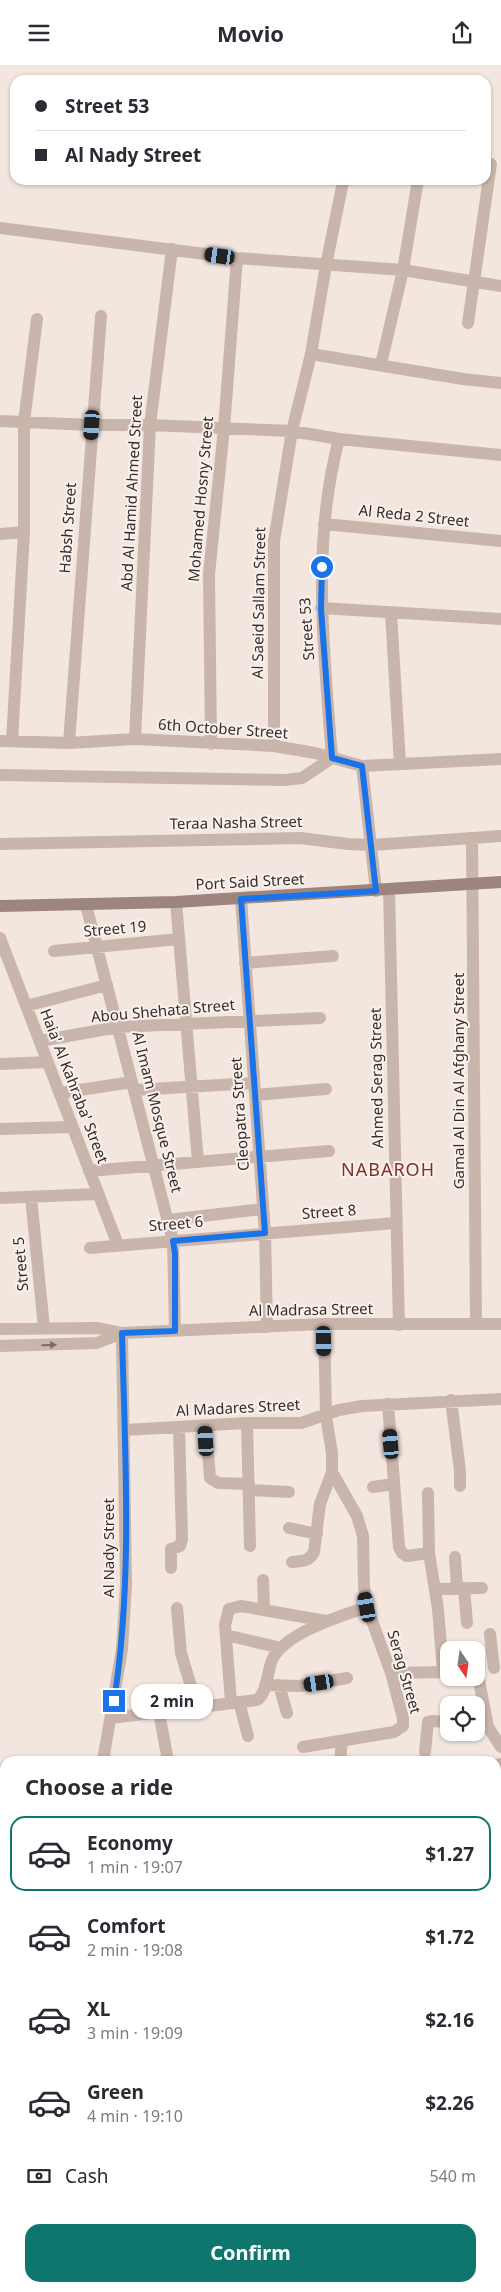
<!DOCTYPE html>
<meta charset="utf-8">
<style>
:root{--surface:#fff;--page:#f2f2f3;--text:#2b2b33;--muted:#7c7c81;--line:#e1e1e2;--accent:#0f766e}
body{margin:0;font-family:"Noto Sans",sans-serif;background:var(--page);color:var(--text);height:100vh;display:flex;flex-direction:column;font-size:19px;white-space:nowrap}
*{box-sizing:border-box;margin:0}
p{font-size:16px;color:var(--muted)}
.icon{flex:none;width:28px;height:28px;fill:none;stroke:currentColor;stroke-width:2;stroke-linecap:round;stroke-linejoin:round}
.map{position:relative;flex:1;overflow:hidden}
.side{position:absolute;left:0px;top:1691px;width:501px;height:536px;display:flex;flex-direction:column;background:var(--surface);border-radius:15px 15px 0 0;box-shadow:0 1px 4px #0004}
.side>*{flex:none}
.top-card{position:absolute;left:10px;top:10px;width:481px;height:110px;border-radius:15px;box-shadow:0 1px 4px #0004;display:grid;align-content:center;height:110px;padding:0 25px;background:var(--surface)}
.needle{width:32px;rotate:167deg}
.tools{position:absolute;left:440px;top:1576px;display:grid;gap:10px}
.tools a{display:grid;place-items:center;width:45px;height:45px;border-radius:10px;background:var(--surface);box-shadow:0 1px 4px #0004;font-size:25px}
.end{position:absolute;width:22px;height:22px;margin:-11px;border:6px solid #1a73e8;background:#fff;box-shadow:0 0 0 2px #fff}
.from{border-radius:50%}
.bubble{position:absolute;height:35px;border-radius:15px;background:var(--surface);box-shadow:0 1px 4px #0004;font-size:16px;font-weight:700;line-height:35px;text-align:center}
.car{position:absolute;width:15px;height:30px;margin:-15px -8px;border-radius:6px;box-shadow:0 0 4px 1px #0007;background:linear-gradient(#222 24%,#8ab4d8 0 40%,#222 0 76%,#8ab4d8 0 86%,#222 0)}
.top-card b{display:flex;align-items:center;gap:18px;height:48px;font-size:19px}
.top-card b+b{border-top:1px solid var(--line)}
.top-card i{width:12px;height:12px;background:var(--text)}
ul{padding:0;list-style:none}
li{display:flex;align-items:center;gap:15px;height:75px;margin:0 10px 8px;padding:0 15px;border:2px solid transparent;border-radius:15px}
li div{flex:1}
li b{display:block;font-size:19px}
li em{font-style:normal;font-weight:700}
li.current{border-color:var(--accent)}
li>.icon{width:45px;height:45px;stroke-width:1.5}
h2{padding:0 25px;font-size:22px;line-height:60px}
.pay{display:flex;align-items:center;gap:12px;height:55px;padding:0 25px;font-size:19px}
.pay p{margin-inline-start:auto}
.cta{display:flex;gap:10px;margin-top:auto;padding:10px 25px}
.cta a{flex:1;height:58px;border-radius:15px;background:var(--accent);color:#fff;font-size:20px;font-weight:700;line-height:58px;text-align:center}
header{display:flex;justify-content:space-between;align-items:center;height:65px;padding:0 25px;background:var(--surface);font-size:22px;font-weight:700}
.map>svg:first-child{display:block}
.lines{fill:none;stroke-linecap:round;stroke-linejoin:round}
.street{stroke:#c9b5ab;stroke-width:12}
.secondary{stroke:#9d847c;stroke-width:12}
.oneway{fill:#796a64}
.route{stroke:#1a73e8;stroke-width:6}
.labels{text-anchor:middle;stroke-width:4;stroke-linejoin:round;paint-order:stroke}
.street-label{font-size:15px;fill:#372c2a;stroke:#f9f1eb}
.quarter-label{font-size:18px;letter-spacing:1px;fill:#823027;stroke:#f9f1eb}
</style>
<header><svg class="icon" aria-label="menu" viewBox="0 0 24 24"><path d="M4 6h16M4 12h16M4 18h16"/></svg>Movio<svg class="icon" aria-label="share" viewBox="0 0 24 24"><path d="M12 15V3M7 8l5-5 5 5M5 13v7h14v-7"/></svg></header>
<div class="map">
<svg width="501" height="2227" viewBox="0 0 501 2227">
<rect width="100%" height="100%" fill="#f2e6df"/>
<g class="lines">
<path class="street" d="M0,163L237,193L403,205L501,221
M468,258L491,99
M311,289L463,314L501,318
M381,299L403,205L418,115
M0,356L92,360H150L292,366L339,374L501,390
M324,459L501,476
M0,469L24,467
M321,543L501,554
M391,548L400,699
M135,674L150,360L172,184
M0,676L69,678L135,674L274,681L315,688L362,701L501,694
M12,676L24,467V357L37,254
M69,678L101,251
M211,679L209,509L224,363L237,193
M274,681V476L292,366L311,289L326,200L343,117
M362,701L376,826
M0,710L285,715L302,713L332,693C324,586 311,480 339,374
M472,773L476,1259
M0,779L300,773L348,779L372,780L501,771
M389,825L399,1260
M241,834L265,1168L267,1262
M176,837L198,1097
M86,840L173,1176L175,1266
M0,873L118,1180
M54,886L179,874
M245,898L333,891
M26,941L107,920
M40,976L118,962L320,953
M0,999L48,997
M134,1025L254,1018
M60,1028L132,1017
M255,1030L326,1024
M0,1064L72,1062
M89,1106L329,1086
M31,1132L44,1263
M0,1133L98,1129
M168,1155L263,1144
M90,1183L396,1158
M0,1264L98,1263L122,1268L324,1259H501
M0,1281L97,1278L122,1268
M451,1335L460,1406V1421
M388,1339L399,1482L402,1488L407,1491L429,1488
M247,1358L250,1481
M206,1361L210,1413L218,1418L249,1419
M125,1365L247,1358H301L339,1345L362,1341L501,1334
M373,1422L394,1419
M249,1425L289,1427
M428,1428L429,1488L438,1544L443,1607
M289,1463L317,1469
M455,1492L457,1523
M292,1497C302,1496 309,1497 314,1487L320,1439L332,1407
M171,1503V1484L180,1481L182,1474L179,1362
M263,1515L264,1545
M464,1523L467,1558
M435,1524L482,1523
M177,1543L181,1588L197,1641
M490,1569L494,1603
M226,1570L281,1583
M477,1605L488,1662L501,1682
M391,1608L449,1607
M265,1620L300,1621L347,1613
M279,1620L287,1648
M231,1637L225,1560L229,1544L241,1541L326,1556
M239,1637L248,1671
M159,1647L168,1696
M111,1653L257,1635C268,1628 267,1604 273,1593C287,1567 341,1551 367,1542
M303,1682L394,1667L403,1661V1653L391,1608L367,1542L364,1522L363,1471L357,1451L332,1407V1388L326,1351L324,1259
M425,1687L428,1657L433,1656L449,1657
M103,1696L122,1584L126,1520L122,1268
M340,1696L342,1676
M496,1700L501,1699
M0,1744L5,1747
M496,1766L501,1765
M0,1789H5
M496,1832H501
M0,1852H5
M496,1891L501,1855
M0,1960H5
M496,2025L501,2024
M496,2061L501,2069
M0,2195L5,2158
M247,2222L252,2227
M370,2222V2227
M220,2227L225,2222
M302,2227L306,2222
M428,2227L429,2222"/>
<path class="secondary" d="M0,841L176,837L501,817"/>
</g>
<defs><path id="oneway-solid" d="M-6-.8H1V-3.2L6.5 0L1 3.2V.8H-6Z" transform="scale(1.25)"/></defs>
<use class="oneway" href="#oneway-solid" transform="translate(49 1280) rotate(-2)"/>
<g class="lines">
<path class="route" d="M114,1636C133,1515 125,1390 122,1268L175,1266V1188L173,1176L265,1168L241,834L376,826L362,701L332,693L321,544L322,502"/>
</g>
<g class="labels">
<g class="street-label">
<text transform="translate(132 428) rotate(-87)" y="5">Abd Al Hamid Ahmed Street</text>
<text transform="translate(201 434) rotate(-85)" y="5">Mohamed Hosny Street</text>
<text transform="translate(414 451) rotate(6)" y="5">Al Reda 2 Street</text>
<text transform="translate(68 463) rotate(-86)" y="5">Habsh Street</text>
<text transform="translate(259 538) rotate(-89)" y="5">Al Saeid Sallam Street</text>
<text transform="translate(307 564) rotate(-94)" y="5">Street 53</text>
<text transform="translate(223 664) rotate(4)" y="5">6th October Street</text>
<text transform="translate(236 758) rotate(-1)" y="5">Teraa Nasha Street</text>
<text transform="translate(250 817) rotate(-3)" y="5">Port Said Street</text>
<text transform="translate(115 864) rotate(-5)" y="5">Street 19</text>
<text transform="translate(163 946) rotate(-5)" y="5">Abou Shehata Street</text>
<text transform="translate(377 1013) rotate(-91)" y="5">Ahmed Serag Street</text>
<text transform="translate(459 1016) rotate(-90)" y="5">Gamal Al Din Al Afghany Street</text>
<text transform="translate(74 1021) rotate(69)" y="5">Haia' Al Kahraba' Street</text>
<text transform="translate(157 1047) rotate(76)" y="5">Al Imam Mosque Street</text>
<text transform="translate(240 1049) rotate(-94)" y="5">Cleopatra Street</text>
<text transform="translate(329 1147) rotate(-4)" y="5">Street 8</text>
<text transform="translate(176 1159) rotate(-5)" y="5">Street 6</text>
<text transform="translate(21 1199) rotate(-95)" y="5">Street 5</text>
<text transform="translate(311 1245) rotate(-1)" y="5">Al Madrasa Street</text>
<text transform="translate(238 1343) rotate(-3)" y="5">Al Madares Street</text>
<text transform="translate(109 1483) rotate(-90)" y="5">Al Nady Street</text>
<text transform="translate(404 1607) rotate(74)" y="5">Serag Street</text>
</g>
<g class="quarter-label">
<text x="388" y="1111">NABAROH</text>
</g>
</g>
</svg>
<div class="tools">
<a><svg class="needle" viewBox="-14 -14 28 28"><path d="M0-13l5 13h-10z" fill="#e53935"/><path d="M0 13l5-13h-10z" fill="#7c7c81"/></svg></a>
<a><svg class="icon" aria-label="locate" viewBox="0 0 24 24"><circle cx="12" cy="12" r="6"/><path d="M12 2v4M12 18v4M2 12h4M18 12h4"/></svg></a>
</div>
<i class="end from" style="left:322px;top:502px"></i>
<i class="end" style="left:114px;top:1636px"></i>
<div class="bubble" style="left:131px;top:1619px;width:82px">2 min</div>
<i class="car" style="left:220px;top:191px;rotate:278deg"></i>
<i class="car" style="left:92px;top:360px;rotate:184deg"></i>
<i class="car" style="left:324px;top:1276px;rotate:179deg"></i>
<i class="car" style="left:206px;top:1376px;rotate:357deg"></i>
<i class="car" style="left:391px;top:1379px;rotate:355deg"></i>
<i class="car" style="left:367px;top:1542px;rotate:350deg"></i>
<i class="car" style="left:319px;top:1618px;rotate:261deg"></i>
<div class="top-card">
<b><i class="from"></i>Street 53</b>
<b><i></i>Al Nady Street</b>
</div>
<section class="side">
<h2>Choose a ride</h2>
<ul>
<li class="current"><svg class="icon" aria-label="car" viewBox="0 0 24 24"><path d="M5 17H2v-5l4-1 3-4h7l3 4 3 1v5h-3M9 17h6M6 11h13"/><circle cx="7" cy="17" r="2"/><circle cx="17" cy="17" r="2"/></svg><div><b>Economy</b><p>1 min · 19:07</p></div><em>$1.27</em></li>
<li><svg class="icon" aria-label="car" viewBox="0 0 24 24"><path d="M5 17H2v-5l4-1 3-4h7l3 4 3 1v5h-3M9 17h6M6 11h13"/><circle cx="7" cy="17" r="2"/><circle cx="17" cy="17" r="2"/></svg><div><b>Comfort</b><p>2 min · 19:08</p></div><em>$1.72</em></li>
<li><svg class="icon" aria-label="car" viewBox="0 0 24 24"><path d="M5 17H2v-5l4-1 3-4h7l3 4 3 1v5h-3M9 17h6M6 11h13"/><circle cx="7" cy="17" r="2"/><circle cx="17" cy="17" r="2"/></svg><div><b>XL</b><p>3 min · 19:09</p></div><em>$2.16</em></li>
<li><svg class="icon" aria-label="car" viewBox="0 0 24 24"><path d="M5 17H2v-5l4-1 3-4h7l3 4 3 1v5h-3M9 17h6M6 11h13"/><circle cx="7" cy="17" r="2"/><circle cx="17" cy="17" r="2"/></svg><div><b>Green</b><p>4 min · 19:10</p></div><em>$2.26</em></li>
</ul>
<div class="pay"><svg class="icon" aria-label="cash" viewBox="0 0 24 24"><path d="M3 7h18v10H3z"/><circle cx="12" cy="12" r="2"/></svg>Cash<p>540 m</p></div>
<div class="cta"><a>Confirm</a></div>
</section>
</div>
